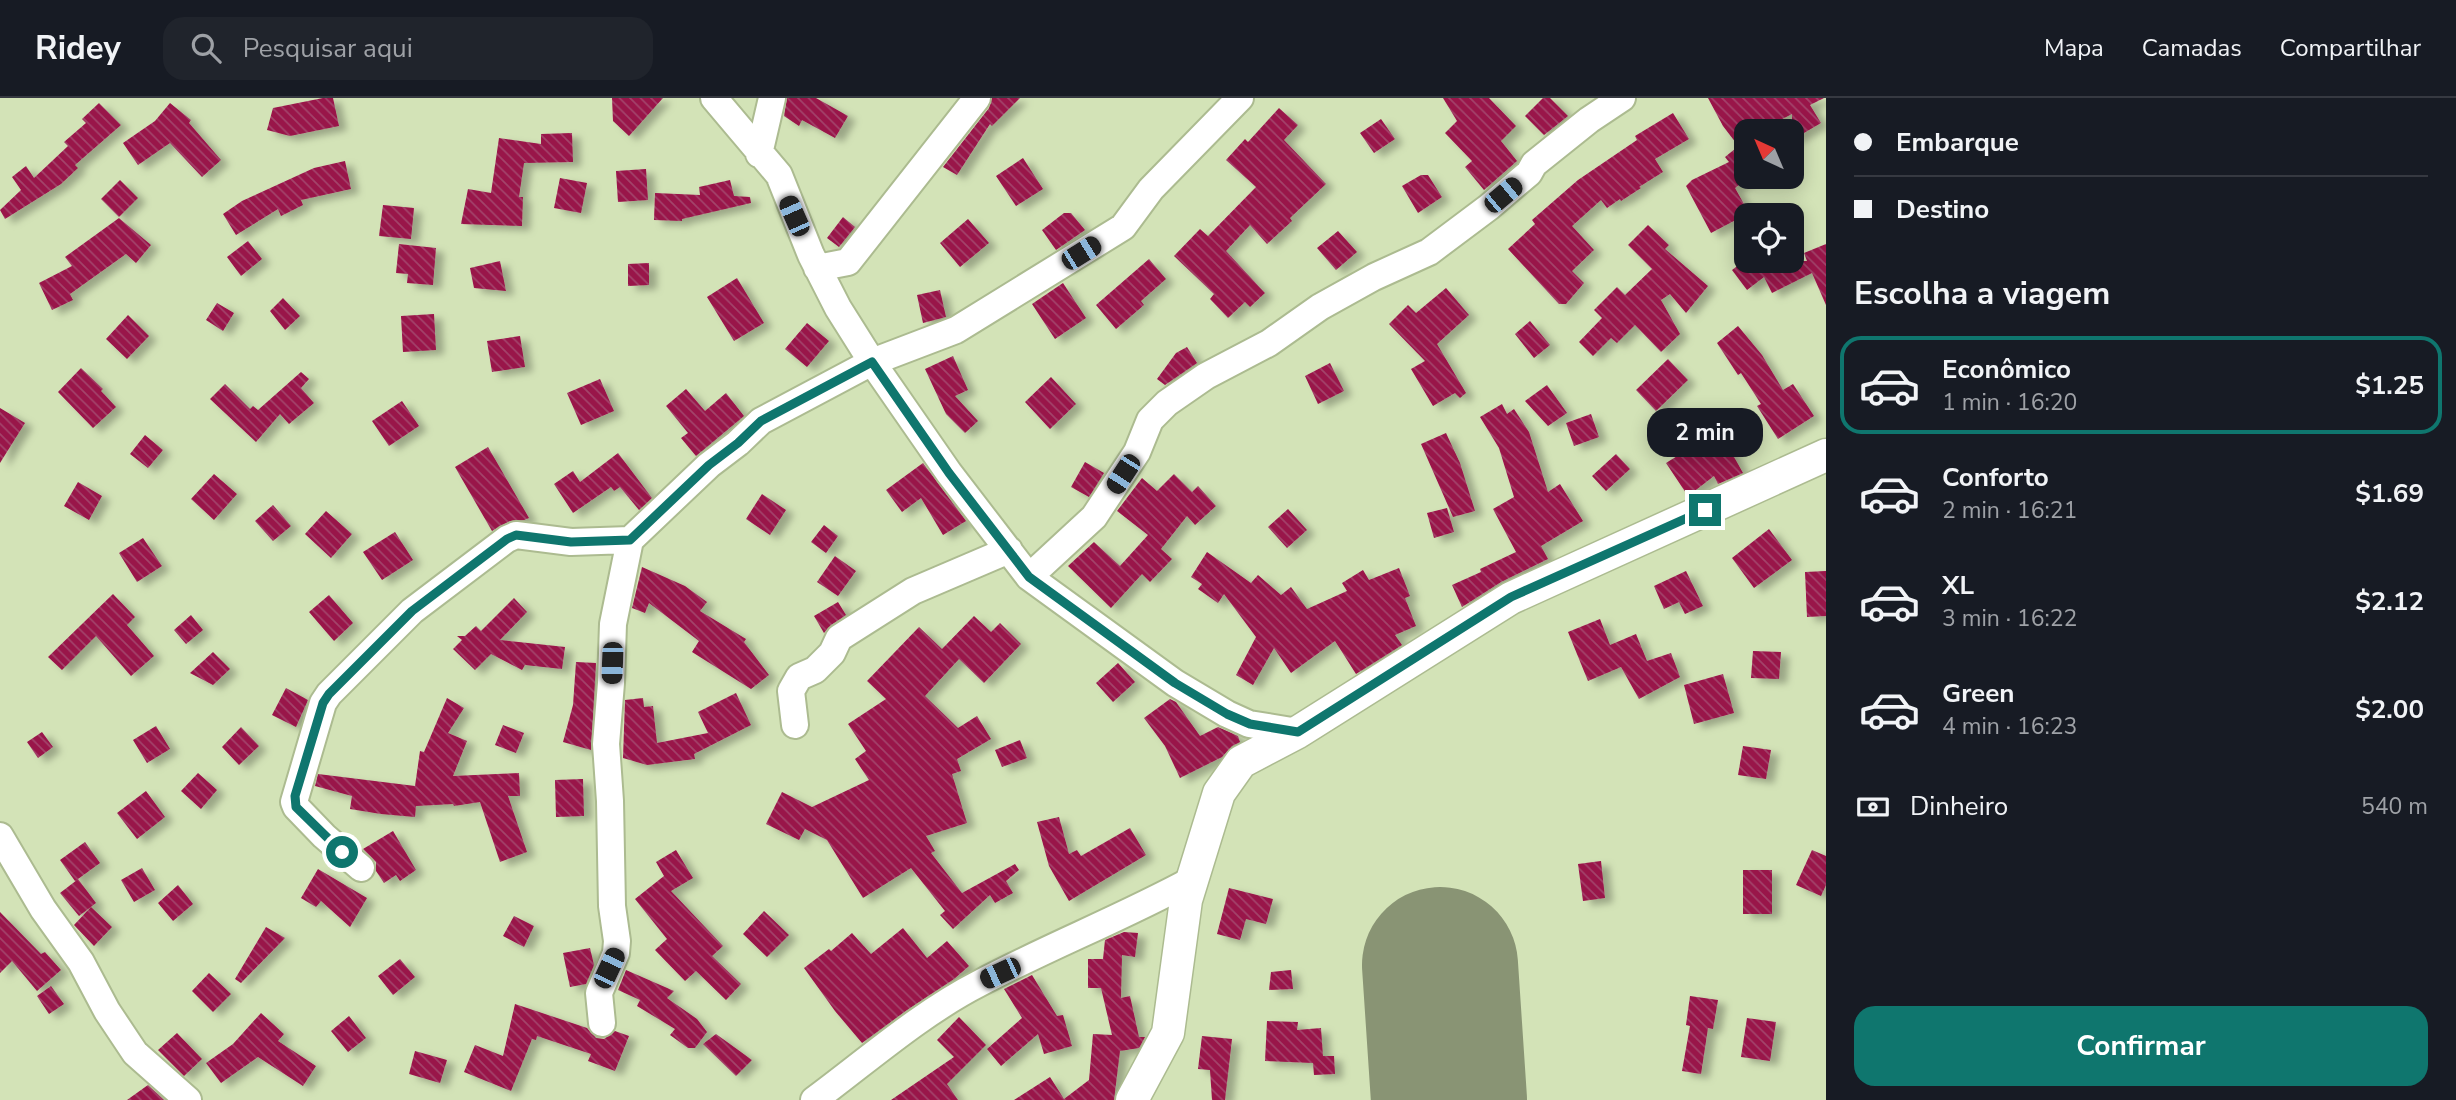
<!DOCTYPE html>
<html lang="pt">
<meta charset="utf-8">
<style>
:root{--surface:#171b24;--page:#20242c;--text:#f1f3f6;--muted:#9ea1a6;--line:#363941;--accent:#0f766e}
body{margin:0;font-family:"Nunito Sans",sans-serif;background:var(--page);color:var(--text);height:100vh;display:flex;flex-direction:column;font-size:26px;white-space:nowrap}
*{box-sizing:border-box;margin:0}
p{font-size:23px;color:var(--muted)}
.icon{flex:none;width:38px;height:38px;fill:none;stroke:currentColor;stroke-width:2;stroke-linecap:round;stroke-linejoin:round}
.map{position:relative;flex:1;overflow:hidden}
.details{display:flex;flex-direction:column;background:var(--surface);width:630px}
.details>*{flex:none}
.guide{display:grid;align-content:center;height:154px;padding:0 28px;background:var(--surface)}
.needle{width:46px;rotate:316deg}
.buttons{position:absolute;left:1734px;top:21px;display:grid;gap:14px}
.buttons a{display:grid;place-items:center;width:70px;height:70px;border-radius:14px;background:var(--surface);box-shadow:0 4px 18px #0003;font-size:35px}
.end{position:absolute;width:32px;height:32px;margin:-16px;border:9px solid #0f766e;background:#fff;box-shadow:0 0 0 4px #fff}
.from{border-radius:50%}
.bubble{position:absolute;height:49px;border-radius:21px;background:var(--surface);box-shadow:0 4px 18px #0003;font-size:23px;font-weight:700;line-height:49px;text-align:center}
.car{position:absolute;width:21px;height:42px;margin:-21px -10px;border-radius:9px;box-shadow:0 0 5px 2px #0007;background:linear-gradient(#222 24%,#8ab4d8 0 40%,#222 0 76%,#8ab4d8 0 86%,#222 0)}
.guide b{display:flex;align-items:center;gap:24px;height:66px;font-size:26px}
.guide b+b{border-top:2px solid var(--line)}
.guide i{width:18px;height:18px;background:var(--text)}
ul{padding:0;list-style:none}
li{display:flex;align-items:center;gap:21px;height:98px;margin:0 14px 10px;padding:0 14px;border:4px solid transparent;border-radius:21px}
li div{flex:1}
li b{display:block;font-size:26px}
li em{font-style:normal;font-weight:700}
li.selected{border-color:var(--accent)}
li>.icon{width:63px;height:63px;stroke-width:1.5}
h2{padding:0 28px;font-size:32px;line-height:84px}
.pay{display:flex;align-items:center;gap:18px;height:77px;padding:0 28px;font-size:26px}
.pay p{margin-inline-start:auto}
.primary-button{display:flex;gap:14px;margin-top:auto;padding:14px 28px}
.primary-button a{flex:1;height:80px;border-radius:21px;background:var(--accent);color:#fff;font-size:28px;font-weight:700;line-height:80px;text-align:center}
header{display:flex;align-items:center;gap:42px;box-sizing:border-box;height:98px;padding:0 35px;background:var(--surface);border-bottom:2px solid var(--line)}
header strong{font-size:33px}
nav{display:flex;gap:38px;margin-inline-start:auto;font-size:24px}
.search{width:490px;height:63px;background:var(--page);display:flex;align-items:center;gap:18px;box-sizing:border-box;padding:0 24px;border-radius:21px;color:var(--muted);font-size:26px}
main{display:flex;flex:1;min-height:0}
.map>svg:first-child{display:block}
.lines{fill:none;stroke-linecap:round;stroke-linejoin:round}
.runway{stroke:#899474;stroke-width:156}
.building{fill:url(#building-back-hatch);filter:url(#shadow)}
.minor-casing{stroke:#acbb90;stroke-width:30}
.tertiary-casing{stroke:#acbb90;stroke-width:35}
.minor{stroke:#fff;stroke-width:26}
.tertiary{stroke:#fff;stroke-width:32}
.route{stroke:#0f766e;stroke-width:9}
</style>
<header>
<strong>Ridey</strong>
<div class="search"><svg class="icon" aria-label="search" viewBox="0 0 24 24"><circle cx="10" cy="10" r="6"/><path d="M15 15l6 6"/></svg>Pesquisar aqui</div>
<nav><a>Mapa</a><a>Camadas</a><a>Compartilhar</a></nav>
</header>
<main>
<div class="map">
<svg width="1826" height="1002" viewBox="0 0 1826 1002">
<defs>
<pattern id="building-back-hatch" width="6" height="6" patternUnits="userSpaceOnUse" patternTransform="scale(1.75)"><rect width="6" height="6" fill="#99124a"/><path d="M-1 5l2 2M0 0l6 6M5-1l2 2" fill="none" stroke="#a3456a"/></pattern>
<filter id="shadow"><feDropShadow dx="8" dy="4.5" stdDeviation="3.5" flood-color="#0004"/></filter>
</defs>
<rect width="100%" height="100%" fill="#d3e3b7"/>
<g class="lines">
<path class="runway" d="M1440,867L1449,1002"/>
</g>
<path class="building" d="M323,0H333L339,28L290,38L267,32L273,10Z
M612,0H663L629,38L613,23Z
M787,0H816L848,18L835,40L802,22L799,28L784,18Z
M992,0H1020L992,28L990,26L957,77L943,69L989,10Z
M1443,0H1489L1516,28L1501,43L1517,63L1484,92L1465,69L1472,63L1445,35L1457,23Z
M1543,0H1550L1568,18L1544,37L1525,18Z
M1708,0H1824L1810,7L1821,25L1792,42V16L1759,33H1746V39L1736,45L1723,28Z
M99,5L121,27L75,67L78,70L61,86L5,121L0,112L21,92L12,79L26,68L34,80L68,48L64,44L86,25L82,21Z
M170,5L191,22L189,25L221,62L202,79L170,45L138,67L123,45L155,23Z
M1279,10L1298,27L1284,42L1326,86L1290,120L1292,123L1267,146L1250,127L1226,153L1265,195L1250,209L1245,204L1228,220L1210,201L1214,196L1174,158L1200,131L1208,138L1256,89L1226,62L1245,41L1248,44Z
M1673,15L1689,41L1655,61L1663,74L1639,89L1641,90L1621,103L1620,101L1607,110L1601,102L1572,128L1594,152L1572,173L1584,185L1566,206H1559L1508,151L1535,126L1532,122L1578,82L1637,42L1635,38Z
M1381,21L1395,41L1374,55L1360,35Z
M572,35L573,64L524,65L519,99H523L522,128L461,126L468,91L491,95L499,40L541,46V36Z
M1746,42V86L1744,83L1735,90L1749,115L1711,135L1686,88L1692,82L1729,64L1725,59Z
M1023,60L1043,91L1016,108L996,78Z
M345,63L351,91L301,102L303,107L281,118L278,111L236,137L223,116L242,103L314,70Z
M646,71L648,102L618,104L616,73Z
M1421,77H1428L1442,99L1418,115L1402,88Z
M560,80L587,85L581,115L554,110Z
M120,82L138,100L119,119L101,101Z
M730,82L734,98L750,99L751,105L682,121V123L654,122L655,95L700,97L699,89Z
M383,107L414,110L411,141L379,138Z
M1064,115H1071L1085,132L1056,152L1042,132Z
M843,119L855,129L839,149L827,140Z
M119,120L151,147L136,165L126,156L70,196L73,202L52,212L39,185L72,168L65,159Z
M968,121L989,145L960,169L940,145Z
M1648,127L1669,147L1665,151L1708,188L1686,215L1670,196L1661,202L1680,236L1661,254L1635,227L1617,245L1611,240L1593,258L1579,244L1602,220L1594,212L1617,189L1625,197L1652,171L1628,147Z
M1338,133L1357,154L1336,172L1317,150Z
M248,143L262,161L241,178L227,159Z
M399,146L436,150L433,187L407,185L408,176L396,175Z
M1826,146V207L1812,175L1772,195L1764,179L1747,192L1732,172L1744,163H1807L1804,155Z
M1149,161L1166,181L1141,203L1144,207L1116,231L1096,207Z
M500,163L506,193L474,190L470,170Z
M649,165V187L628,188V166Z
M737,180L764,225L734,243L707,199Z
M1063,185L1086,220L1055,241L1032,206Z
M1446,190L1469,217L1437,246L1466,295L1460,300L1455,295L1433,308L1411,271L1425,263L1389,226L1408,207L1416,215Z
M940,192L946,219L923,225L917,197Z
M283,200L300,218L285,232L270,213Z
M217,205L234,215L223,233L206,222Z
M434,216L436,252L403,254L401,218Z
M128,217L149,238L127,261L106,241Z
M1530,223L1550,247L1534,260L1515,236Z
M807,225L829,243L807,269L785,251Z
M1738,228L1762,257L1783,292L1793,286L1814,318L1778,341L1757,308L1761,306L1741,275L1738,277L1717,245Z
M520,238L525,269L492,274L487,243Z
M1187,249L1197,265L1165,287L1157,281L1176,255Z
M953,258L968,292L955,298L978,323L965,335L946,316L925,271Z
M1668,261L1688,282L1656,313L1636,292Z
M1330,265L1344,293L1318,306L1305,278Z
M81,270L103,291L101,293L116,309L93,330L58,294Z
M301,274L309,281L301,290L314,305L289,326L280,316L256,344L210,301L225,286L250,311L253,308L258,312Z
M1051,279L1076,306L1050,331L1025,304Z
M600,281L614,313L581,327L567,295Z
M1547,287L1567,315L1548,328L1525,303Z
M686,291L705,313L726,295L744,318L696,358L681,340L688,335L666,308Z
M402,303L419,328L389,348L372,323Z
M1502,306L1507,316L1514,311L1529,334L1548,394L1560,386L1583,423L1541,448L1548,461L1501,484L1462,509L1452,487L1481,474L1480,471L1516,454L1493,411L1514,399L1499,350L1480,319Z
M0,310L25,325L0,365Z
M1591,316L1599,339L1574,348L1566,325Z
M1719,332L1743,375L1718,386L1714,378L1688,398L1666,365Z
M1446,335L1460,365L1475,413L1453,419L1421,346Z
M145,337L163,352L148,370L130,356Z
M488,349L529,420L524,422L510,423L492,433L455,369Z
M618,355L652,400L639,412L620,389L614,393L611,389L573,415L554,386L573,373L580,384Z
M1616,356L1630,371L1606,393L1592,378Z
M1085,364L1104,375L1089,399L1071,389Z
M923,365L966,423L943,437L921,400L902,414L886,392Z
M214,376L237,396L214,422L191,401Z
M1174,376L1192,394L1198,388L1216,408L1195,427L1187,418L1161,451L1172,461L1150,484L1142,476L1111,510L1068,468L1094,444L1120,468L1148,437L1117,413L1142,380L1157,393Z
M78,384L102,398L89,422L64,408Z
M762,396L786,412L770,437L746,421Z
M273,407L291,428L273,443L255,423Z
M1447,410L1454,434L1434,440L1427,415Z
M1288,411L1307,432L1287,450L1268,429Z
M326,413L352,436L331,460L305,436Z
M824,427L838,438L826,455L811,444Z
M1769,431L1792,462L1754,490L1732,460Z
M395,434L413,462L382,482L363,454Z
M143,440L162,468L137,484L119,455Z
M1207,454L1251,485L1258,477L1281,497L1291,489L1307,511L1347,493L1342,485L1363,472L1369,482L1399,470L1410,498L1405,500L1416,528L1395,537L1402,547L1356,576L1335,543L1291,575L1274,550L1253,587L1236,577L1256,539L1224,496L1218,505L1198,491L1202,486L1191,479Z
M835,458L856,473L838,498L817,484Z
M642,469L685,488L707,504L700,513L746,541L744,544L769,577L751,591L692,554L699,543L649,505L645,515L632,510Z
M1686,473L1703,508L1685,516L1679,504L1664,511L1654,488Z
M1826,473V518L1807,519L1805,474Z
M113,496L135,519L127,527L154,558L131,578L96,538L62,572L48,559Z
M329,497L353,525L334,543L309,514Z
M514,500L527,514L500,542L565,549L562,571L525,567L522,572L491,556L475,572L453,551L462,542L457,538H465L476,528L481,533Z
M838,504L846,517L831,527L824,535L814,518Z
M191,517L203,532L186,546L174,532Z
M974,518L991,534L1000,525L1021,546L984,585L959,561L925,598L958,630L977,618L991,641L957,661L961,673L952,676L967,725L926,738L935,753L931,755L962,795L1015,766L1019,772L1006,783L1013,795L995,805L990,797L953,831L940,817L945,813L911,770L863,800L827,742L805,731L799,742L766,726L782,694L812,709L869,682L855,661L866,653L848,626L886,601L867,583L919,529L942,551Z
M1600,521L1610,547L1636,536L1647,563L1671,555L1680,579L1639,601L1621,569L1588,583L1568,534Z
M1753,553L1781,554L1779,581L1751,580Z
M213,554L230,571L213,587L190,575Z
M576,564L596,565L591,652L563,644L573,607Z
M1118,565L1135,584L1113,604L1096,585Z
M1723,576L1734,615L1694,626L1684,587Z
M286,590L308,602L296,629L272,617Z
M736,595L751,627L694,656L695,661L647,667L623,660L625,602L643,600L644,609L653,608L657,645L708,635L698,614Z
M447,600L464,610L448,635L467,643L453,678L519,675L520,698H508L527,754L500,764L480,704L454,708L453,706L416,708L415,719L381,716L350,711L352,698L315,688L318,676L415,688L420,653L424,654Z
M1170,601L1176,604L1200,638L1218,629L1238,638L1240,644L1232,648L1222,659L1180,680L1165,648L1144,620Z
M503,627L524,635L516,655L495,647Z
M156,628L170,651L147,665L133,642Z
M241,629L259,648L239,667L222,649Z
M42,634L53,649L38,660L27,644Z
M1020,642L1027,660L1002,669L995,652Z
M1743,648L1771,652L1766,681L1738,677Z
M198,675L217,692L201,711L181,693Z
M583,681L584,718L556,719L555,682Z
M146,693L165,719L137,741L117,715Z
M1059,719L1069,756L1077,752L1081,758L1130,730L1146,757L1069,803L1049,768L1037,724Z
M393,733L416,772L400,783L396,777L384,785L376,773V764L363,751Z
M85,744L100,765L78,781L96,805L79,818L60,795L77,782L75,783L60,762Z
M676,752L693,780L671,793L723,848L712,858L741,886L726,902L696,873L685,883L655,852L667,841L635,801L664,778L656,764Z
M1812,752L1826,758V787L1821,798L1796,787Z
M1601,763L1605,800L1583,803L1578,766Z
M142,770L155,792L134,804L121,782Z
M318,771L367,800L350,829L321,803L316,809L301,800Z
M1743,772H1772V816H1743Z
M178,787L193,806L173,823L158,805Z
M1229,790L1273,801L1266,826L1246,821L1240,842L1217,836Z
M91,809L112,829L94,848L74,827Z
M764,813L789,837L767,859L743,836Z
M0,814L41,856L45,854L61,872L37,893L12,863L0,875Z
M514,818L534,828L524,849L503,838Z
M266,829L285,840L241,885L235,881Z
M903,830L927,860L947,843L969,868L954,881L907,912L862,945L835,913L804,870L829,851L831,853L852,835L871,856Z
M1124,834L1138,835L1135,859L1122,857L1121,900L1130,898L1139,939H1145L1139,950L1120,953L1114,1002H1014L1050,979L1064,1001L1089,982L1093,936L1112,937L1101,890H1088V861H1103L1105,842Z
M590,850L594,867L586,886L570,889L563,855Z
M400,861L415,879L393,897L378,878Z
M626,872L674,893L667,900L697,921L707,934L695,950H688L670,937L675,931L637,908L640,902L618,892Z
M1291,872L1293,891L1269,892L1271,874Z
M209,875L231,896L213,914L192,893Z
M1032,877L1057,918L1063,917L1072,948L1044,956L1038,936L1001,968L987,951L1022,920L1004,891Z
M51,888L64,906L49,916L37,898Z
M1690,898L1718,902L1713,931L1708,930L1701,976L1682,973L1690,928L1686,927Z
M515,906L587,930L596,940L604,941L615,933L629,938L615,973L588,963L591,956L537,938L536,942L532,941L511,993L464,974L475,947L503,958Z
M261,915L284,936L278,943L316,968L303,988L258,959L221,985L206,965L233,946Z
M349,918L366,940L348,954L331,933Z
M959,919L986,947L947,986L958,1002H891L954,959L937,942Z
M1747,920L1776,924L1770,963L1741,959Z
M1267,923L1298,924L1297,932L1321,930L1323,958H1334L1335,976L1314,977L1313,965L1265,963Z
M177,935L202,961L184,978L158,952Z
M716,936L752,962L736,978L703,946Z
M1202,938L1232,941L1225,1002H1212L1210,972L1198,971Z
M415,953L447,962L440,985L409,976Z
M148,987L164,1002H127Z"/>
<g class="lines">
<g class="minor-casing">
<path id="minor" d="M714,0L779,77L811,157L838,210L872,264L949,375L1029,479L1175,585L1227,616L1249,626L1298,634
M759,56L772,0
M817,170L848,164L977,0
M1029,479L1094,419L1137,354L1150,322L1167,305L1206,278L1269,245L1320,209L1374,179L1429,154L1489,109L1529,75L1534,66L1589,22L1622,0
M795,627L791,593L799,579L815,572L832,555L839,540L913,493L1009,452
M0,738L43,811L81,864L107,913L135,955L188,1002
M361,770L324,738L296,709L294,704L323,605L329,596L412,513L507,441L516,437L571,444L630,442
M602,925L599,895L616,855L617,843L612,808L610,703L606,646L611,585L613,526L630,442L709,367L738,345L761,323L872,264L956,232L1123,129L1151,91L1240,0
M814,1002C868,962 921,915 980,885C1050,848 1122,820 1192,782"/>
</g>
<g class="tertiary-casing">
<path id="tertiary" d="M1132,1002L1168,935L1186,802L1219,695L1241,664L1298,634L1511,500L1826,357"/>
</g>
<use href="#minor" class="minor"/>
<use href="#tertiary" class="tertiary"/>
</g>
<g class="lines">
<path class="route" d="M342,754L296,709L295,698L323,605L329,596L412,513L507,441L516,437L571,444L630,442L709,367L738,345L761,323L872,264L949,375L1029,479L1175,585L1227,616L1250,626L1298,634L1511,499L1705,412"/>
</g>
</svg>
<div class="buttons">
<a><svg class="needle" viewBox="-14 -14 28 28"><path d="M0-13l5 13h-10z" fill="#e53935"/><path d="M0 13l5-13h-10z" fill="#9ea1a6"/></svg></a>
<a><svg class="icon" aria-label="locate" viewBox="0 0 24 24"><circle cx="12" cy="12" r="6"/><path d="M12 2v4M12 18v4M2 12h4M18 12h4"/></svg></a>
</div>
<i class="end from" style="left:342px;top:754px"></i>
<i class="end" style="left:1705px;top:412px"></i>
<div class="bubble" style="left:1647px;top:310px;width:116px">2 min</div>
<i class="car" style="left:1503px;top:97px;rotate:50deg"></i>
<i class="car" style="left:794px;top:118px;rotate:336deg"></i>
<i class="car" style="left:1081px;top:155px;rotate:58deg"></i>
<i class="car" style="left:1123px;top:376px;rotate:213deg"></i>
<i class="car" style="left:612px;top:565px;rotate:182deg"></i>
<i class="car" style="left:609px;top:870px;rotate:25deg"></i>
<i class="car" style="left:1000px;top:875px;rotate:245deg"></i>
</div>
<section class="details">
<div class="guide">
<b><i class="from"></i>Embarque</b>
<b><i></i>Destino</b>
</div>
<h2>Escolha a viagem</h2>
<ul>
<li class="selected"><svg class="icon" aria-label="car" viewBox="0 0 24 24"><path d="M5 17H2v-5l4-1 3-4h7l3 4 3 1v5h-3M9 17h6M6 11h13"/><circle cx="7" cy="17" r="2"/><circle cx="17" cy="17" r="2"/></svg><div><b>Econômico</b><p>1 min · 16:20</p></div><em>$1.25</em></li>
<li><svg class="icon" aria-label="car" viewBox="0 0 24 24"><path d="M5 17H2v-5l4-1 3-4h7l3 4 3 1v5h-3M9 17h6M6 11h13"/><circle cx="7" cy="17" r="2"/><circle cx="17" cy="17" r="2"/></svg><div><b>Conforto</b><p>2 min · 16:21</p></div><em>$1.69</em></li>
<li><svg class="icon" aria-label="car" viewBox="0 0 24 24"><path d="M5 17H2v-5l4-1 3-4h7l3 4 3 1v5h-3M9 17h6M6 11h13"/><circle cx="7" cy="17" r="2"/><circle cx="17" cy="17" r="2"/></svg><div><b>XL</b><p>3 min · 16:22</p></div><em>$2.12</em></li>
<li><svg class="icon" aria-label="car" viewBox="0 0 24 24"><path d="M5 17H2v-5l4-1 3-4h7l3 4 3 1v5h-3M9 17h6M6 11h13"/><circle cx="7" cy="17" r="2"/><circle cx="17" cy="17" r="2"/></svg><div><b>Green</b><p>4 min · 16:23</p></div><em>$2.00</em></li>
</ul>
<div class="pay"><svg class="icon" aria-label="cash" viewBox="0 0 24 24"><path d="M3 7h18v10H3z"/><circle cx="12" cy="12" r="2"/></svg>Dinheiro<p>540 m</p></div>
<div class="primary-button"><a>Confirmar</a></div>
</section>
</main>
